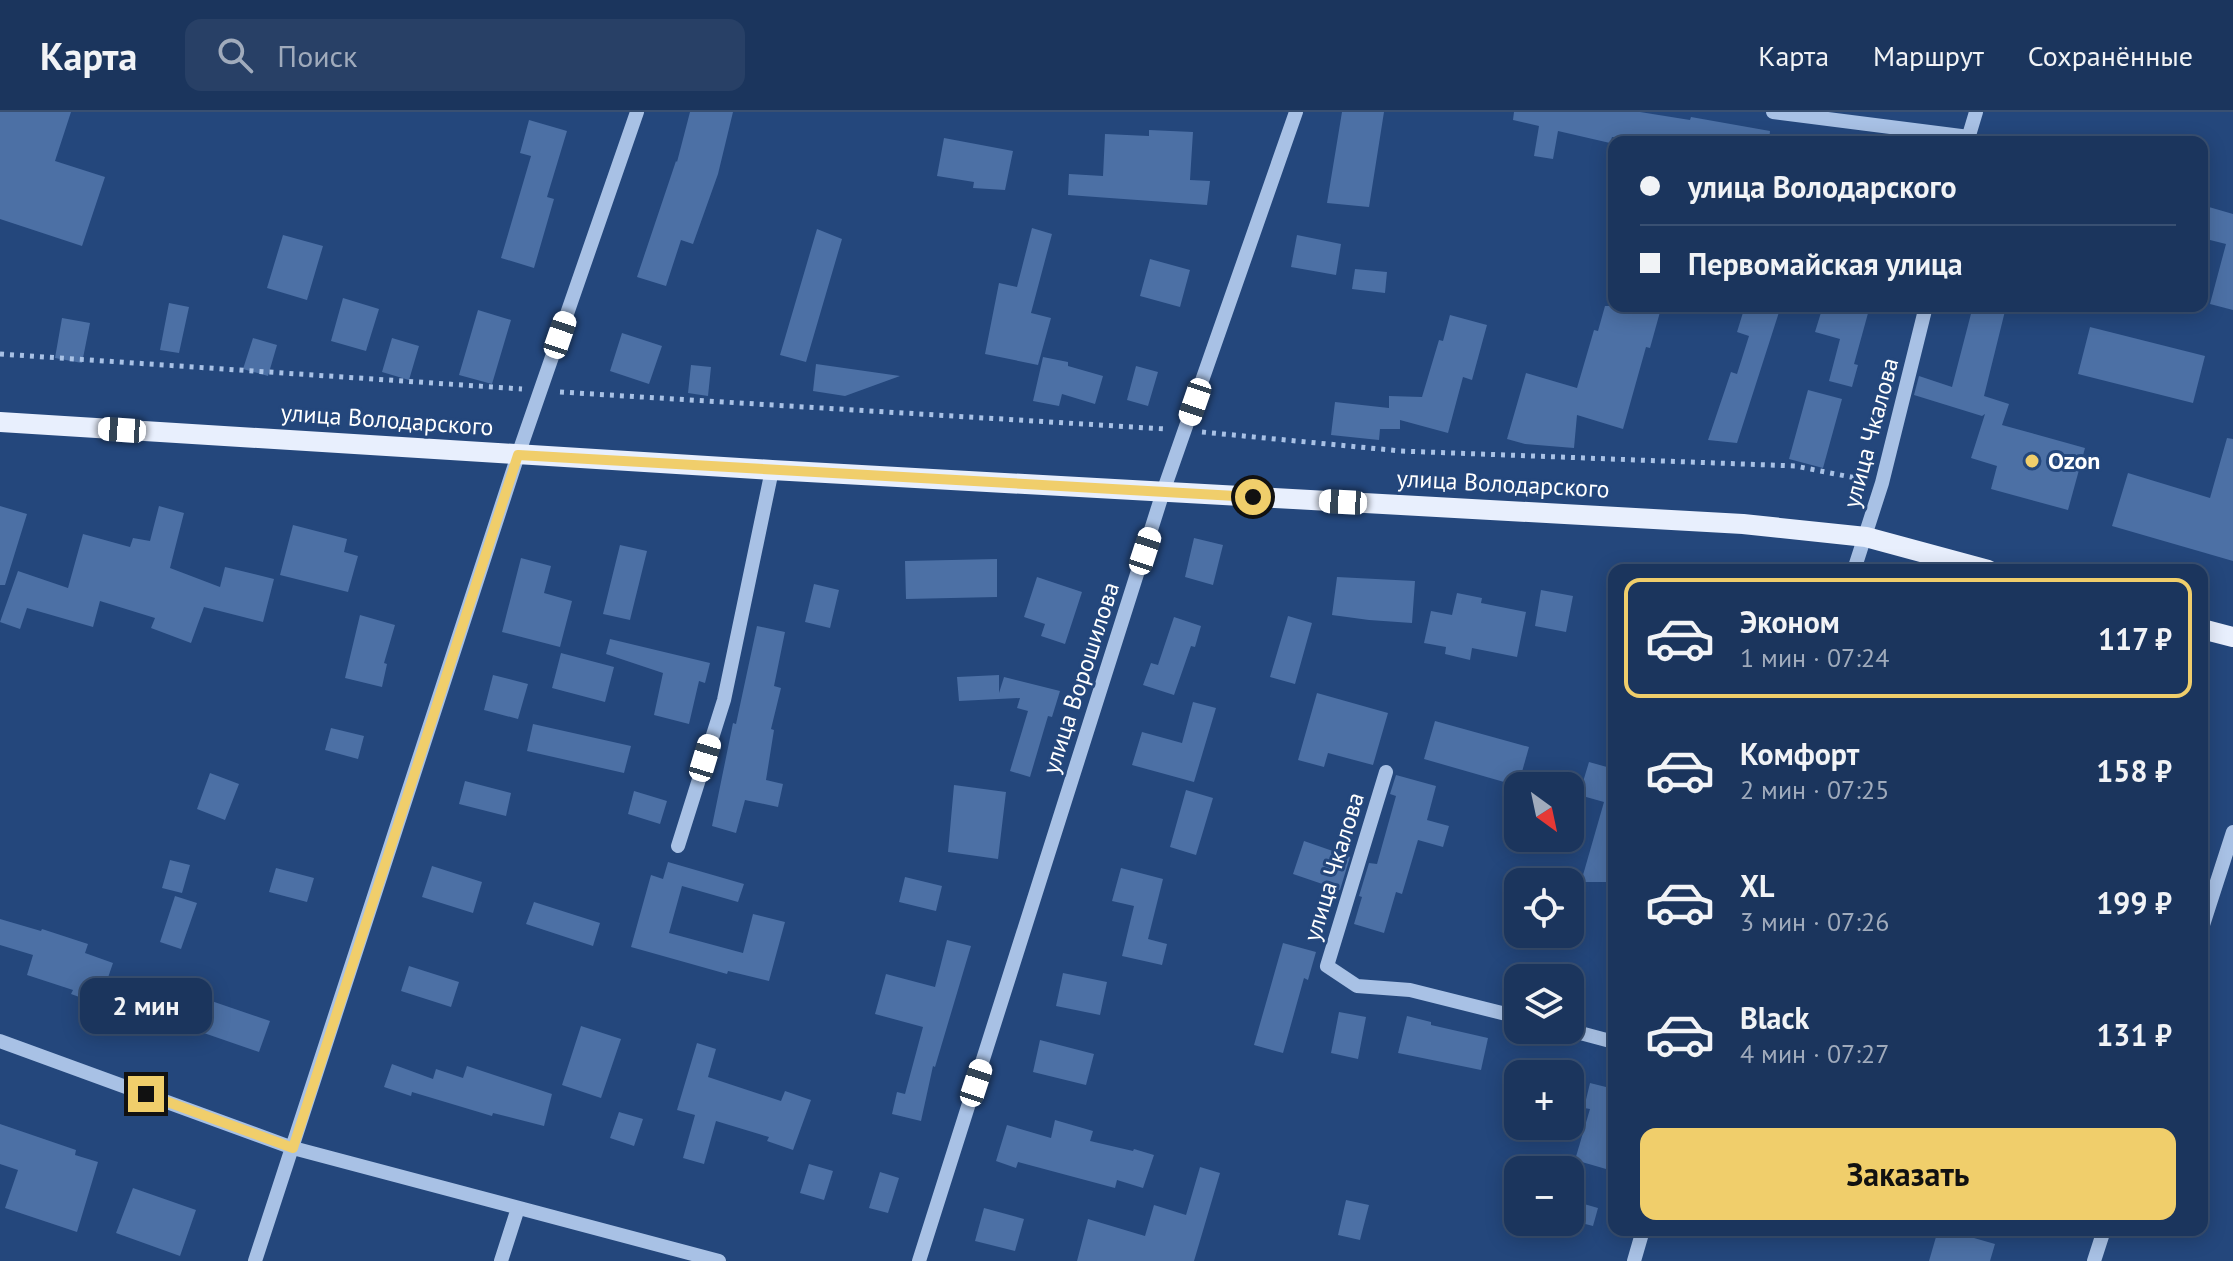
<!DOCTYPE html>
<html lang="ru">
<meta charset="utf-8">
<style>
:root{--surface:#1b355d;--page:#284066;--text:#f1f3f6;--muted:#a0abbc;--line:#395072;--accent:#f0ce6b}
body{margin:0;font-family:"PT Sans",sans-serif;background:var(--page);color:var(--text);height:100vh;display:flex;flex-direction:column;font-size:30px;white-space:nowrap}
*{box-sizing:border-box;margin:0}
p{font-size:26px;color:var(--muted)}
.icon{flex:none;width:44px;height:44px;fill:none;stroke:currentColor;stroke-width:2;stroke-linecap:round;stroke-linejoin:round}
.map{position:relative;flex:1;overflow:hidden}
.panel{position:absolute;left:1608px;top:452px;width:600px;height:672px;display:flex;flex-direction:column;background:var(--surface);border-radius:16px;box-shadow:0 4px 20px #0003,0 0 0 2px var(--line)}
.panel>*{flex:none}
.banner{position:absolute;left:1608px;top:24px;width:600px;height:176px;border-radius:16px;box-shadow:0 4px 20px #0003,0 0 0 2px var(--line);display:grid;align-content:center;height:176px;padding:0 32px;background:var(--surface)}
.needle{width:52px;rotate:147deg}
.tools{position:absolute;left:1504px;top:660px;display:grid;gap:16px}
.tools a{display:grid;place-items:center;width:80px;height:80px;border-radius:16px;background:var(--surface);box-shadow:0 4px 20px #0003,0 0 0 2px var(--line);font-size:40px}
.end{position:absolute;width:36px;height:36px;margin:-18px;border:10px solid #f0ce6b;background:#111;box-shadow:0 0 0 4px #111}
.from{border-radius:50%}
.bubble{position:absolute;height:56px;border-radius:16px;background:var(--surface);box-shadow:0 4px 20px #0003,0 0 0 2px var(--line);font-size:26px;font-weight:800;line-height:56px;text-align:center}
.car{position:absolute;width:24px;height:48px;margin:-24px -12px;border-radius:10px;box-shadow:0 0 6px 2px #0007;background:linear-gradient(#fff 24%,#345 0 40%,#fff 0 76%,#345 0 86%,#fff 0)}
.banner b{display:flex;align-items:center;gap:28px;height:76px;font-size:30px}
.banner b+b{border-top:2px solid var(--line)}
.banner i{width:20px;height:20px;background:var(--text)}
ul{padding:14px 0 0;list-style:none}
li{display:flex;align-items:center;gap:24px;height:120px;margin:0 16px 12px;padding:0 16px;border:4px solid transparent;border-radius:16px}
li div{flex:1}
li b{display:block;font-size:30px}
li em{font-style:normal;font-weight:800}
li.active{border-color:var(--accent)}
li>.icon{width:72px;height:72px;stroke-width:1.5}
.button{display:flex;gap:16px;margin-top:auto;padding:16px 32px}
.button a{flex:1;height:92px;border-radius:16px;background:var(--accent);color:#111;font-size:32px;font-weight:800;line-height:92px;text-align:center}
header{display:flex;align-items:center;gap:48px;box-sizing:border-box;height:112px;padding:0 40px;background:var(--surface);border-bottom:2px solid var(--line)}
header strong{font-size:38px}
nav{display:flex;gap:44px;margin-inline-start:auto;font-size:28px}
.search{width:560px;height:72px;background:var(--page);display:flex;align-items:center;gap:20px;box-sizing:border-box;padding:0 28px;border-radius:16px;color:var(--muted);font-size:30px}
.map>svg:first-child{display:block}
.building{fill:#4c70a5}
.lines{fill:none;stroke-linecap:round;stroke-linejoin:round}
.path{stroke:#a8c1e5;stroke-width:5;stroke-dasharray:4 6;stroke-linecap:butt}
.minor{stroke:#a8c1e5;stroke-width:14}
.major{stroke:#e8effd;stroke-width:20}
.route{stroke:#f0ce6b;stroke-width:10}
.poi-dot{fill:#f0ce6b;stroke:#24477c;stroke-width:3}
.labels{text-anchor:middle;stroke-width:6;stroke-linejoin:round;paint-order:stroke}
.street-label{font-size:24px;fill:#fff;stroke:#24477c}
.poi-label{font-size:24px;font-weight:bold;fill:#fff;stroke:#24477c;text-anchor:start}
</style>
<header>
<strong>Карта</strong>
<div class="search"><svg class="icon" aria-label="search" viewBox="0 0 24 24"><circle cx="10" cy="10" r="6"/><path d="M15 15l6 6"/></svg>Поиск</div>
<nav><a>Карта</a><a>Маршрут</a><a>Сохранённые</a></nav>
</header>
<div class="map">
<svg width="2233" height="1149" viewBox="0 0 2233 1149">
<rect width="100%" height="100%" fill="#24477c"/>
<path class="building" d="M0,0H71L55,49L105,65L82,134L0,107Z
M690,0H733L718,62L693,132L681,128L666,174L637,165L676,49L677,50Z
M1342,0H1384L1369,95L1327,91Z
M1514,0H1640L1690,8L1691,5L1770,19L1769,30H1645L1612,25L1610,31L1558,19L1553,47L1534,44L1539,14L1513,8Z
M529,8L567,19L547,85L554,87L534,156L501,146L531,44L520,41Z
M1149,18L1193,20L1190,68L1210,69L1207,93L1068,83L1069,62L1103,64L1105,22L1149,24Z
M944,26L1013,39L1005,78L973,76L974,70L937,64Z
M2202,93L2233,102V198L2210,192L2226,132L2202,126Z
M1032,116L1052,122L1031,201L1051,206L1038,253L985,242L999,171L1017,175Z
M817,117L842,127L806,250L780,243Z
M283,123L323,134L307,188L267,176Z
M1297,123L1341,132L1336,163L1291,155Z
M1150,147L1190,158L1180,195L1140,184Z
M1355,157L1387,160L1385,181L1352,177Z
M343,186L379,197L366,239L331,229Z
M169,191L189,195L179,241L160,238Z
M1605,194H1659L1657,199L1660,200L1650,236L1646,235L1623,317L1577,303L1574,336L1525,332L1507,327L1526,261L1577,276L1594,218L1598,219Z
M1745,194H1781L1737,331L1708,328L1731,260L1737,262L1749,224L1737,220Z
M1823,194H1870L1854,252L1858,253L1852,275L1829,269L1840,227L1815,220Z
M1973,194H1986L2005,199L1984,284L2009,292L2002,313L2085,336L2068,398L1991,377L1997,354L1971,346L1985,302L1982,304L1914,283L1919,264L1952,275Z
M478,198L511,208L492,272L459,263Z
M1450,203L1487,213L1472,268L1463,265L1448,321L1400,308V317H1380L1379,328L1331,323L1335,290L1389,296V284L1422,285L1439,228L1443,229Z
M62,206L90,211L82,251L55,246Z
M2090,215L2205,244L2193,291L2078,262Z
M622,221L662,234L649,272L610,259Z
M253,226L277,233L268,264L243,257Z
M392,226L419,234L409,268L382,260Z
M1043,245L1068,250V254L1103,264L1095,292L1062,282L1059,294L1033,289Z
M816,252L900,264L845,284L813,279Z
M691,253L711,255L708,284L688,281Z
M1136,254L1158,260L1148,294L1127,288Z
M1808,278L1842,287L1823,356L1789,347Z
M2227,326L2233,327V449L2112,414L2128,361L2210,386Z
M0,394L27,402L5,473H0Z
M159,394L184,401L170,456L220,475L225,455L274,467L263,510L204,495L191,531L151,516L155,506L100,489L93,515L27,496L20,517L0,510L18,459L68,476L83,422L130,435L133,426L150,429Z
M293,413L347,427L344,440L358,444L348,480L280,463Z
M1194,426L1223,433L1213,473L1185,465Z
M620,433L647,439L630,508L603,502Z
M521,446L551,454L544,481L572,489L560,535L502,520Z
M997,447V485L906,487L905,449Z
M1037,465L1082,480L1065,532L1041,524L1045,512L1024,505Z
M1337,465L1415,469L1412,511L1369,508L1332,503Z
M814,472L839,478L830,516L805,510Z
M1541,478L1573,484L1566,520L1535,514Z
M1457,481L1482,486L1481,491L1526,500L1517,545L1472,536L1470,548L1445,542L1446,535L1424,531L1431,499L1452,503Z
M360,503L395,513L384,551L387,552L382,575L345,566Z
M1288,504L1312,511L1295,572L1270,565Z
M1174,505L1201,514L1195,535L1191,534L1174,583L1143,573L1151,551L1158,553Z
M757,514L785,520L774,574L781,576L771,617L774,618L766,668L783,672L778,695L745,688L736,721L712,714L733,611L736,612Z
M610,527L710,551L705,571L699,569L689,612L654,603L663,561L606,542Z
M561,541L614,555L605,590L552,576Z
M493,563L528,572L518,607L484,598Z
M999,563V581L1004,565L1060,579L1052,605L1048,604L1030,665L1010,659L1028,599L1017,596L1020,586L959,589L957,565Z
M1317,581L1388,601L1373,653L1328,641L1324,655L1298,648Z
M1193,590L1216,596L1194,670L1132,653L1142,620L1182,631Z
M1435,609L1529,635L1518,674L1424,647Z
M533,612L631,634L624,661L527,639Z
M331,616L364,624L358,647L325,638Z
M1589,650L1614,657V770H1581L1604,690L1579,683Z
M210,661L239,672L225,708L197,697Z
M1396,663L1436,674L1427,708L1449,714L1443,735L1418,728L1402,782L1396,780L1384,821L1354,812L1362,785L1359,784L1369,751L1377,752L1396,684L1390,682Z
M465,669L511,681L506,704L459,692Z
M954,673L1006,680L998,747L948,740Z
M1186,678L1213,686L1196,743L1170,735Z
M634,679L667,689L660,712L628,702Z
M1304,729L1350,745L1340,778L1293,762Z
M170,748L190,753L182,781L162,776Z
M668,750L744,772L738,790L682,774L669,821L743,841L753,802L785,810L769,869L728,859L727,862L631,835L651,763L663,767Z
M432,754L482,770L473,801L422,785Z
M276,756L314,766L307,790L269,780Z
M1121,756L1163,767L1148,827L1167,832L1162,853L1122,844L1134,794L1112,789Z
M905,765L942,774L936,799L899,790Z
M175,784L197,791L181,837L160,830Z
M534,790L600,811L593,834L526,812Z
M0,807L41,819L42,817L88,832L85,841L113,851L99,892L71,882L73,878L27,863L33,843L0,833Z
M947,828L971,834L935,955L933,954L921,1009L892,1002L897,980L905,982L923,915L875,902L886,862L935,875Z
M1283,831L1316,840L1308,868L1304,866L1283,941L1254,933Z
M409,854L459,870L451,895L401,879Z
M1063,861L1107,870L1100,903L1056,894Z
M150,868L270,909L259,940L140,899Z
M1339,900L1366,905L1358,947L1331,941Z
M1407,904L1431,910V913L1488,926L1481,958L1398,941Z
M581,914L621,927L601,986L562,973Z
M1040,928L1094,942L1086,973L1033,960Z
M697,931L716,937L708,965L781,989L785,979L811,988L793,1038L767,1029L769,1025L716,1009L704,1052L683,1046L695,1003L677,998Z
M392,952L433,967L436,957L463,966L467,954L552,982L544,1014L493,1001L492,1004L412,980L411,984L384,975Z
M1590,971L1614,977V1029L1606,1057L1575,1048L1590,997L1584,996Z
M619,1000L643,1007L634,1034L610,1026Z
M1055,1008L1093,1019L1090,1029L1133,1039L1134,1037L1154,1043L1143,1076L1117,1068L1115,1076L1018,1050L1016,1056L996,1049L1007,1013L1051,1026Z
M0,1012L76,1038L75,1043L98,1050L77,1120L5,1096L18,1058L0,1052Z
M809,1052L833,1059L824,1088L800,1081Z
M1200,1055L1220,1061L1194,1149H1077L1088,1107L1145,1124L1154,1093L1186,1103Z
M880,1060L899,1066L888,1101L869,1096Z
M133,1076L196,1098L180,1144L116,1121Z
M1346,1088L1369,1093L1360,1128L1338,1123Z
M1570,1088L1598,1096L1593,1114L1570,1108Z
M984,1096L1024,1107L1015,1139L975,1129Z
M1938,1118H1946L1995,1132L1990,1149H1929Z"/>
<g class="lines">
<path class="path" d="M0,242L522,277
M560,280L1165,317
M1202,320L1401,339L1795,354L1866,368"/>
<path class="minor" d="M1773,0L1969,25
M1967,30L1976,0
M1854,458L1882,371L1926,194
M1386,660L1327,854L1357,874L1410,878L1518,905
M678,734L724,588L772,358
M2202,816L2233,720
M1569,918L1614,930
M0,929L293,1036L719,1149
M255,1149L518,343L637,0
M501,1149L518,1096
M919,1149L1163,380L1296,0
M1634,1149L1643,1118
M2094,1149L2104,1118"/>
<path class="major" d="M0,310L772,358L1743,412L1866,425L1988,458
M2202,517L2233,525"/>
</g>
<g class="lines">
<path class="route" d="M146,982L293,1036L518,343L1253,385"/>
</g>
<circle class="poi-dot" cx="2032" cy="349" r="8"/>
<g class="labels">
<g class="street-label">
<text transform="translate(387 308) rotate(4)" y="8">улица Володарского</text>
<text transform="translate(1871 321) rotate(-75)" y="8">улица Чкалова</text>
<text transform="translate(1503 372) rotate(3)" y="8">улица Володарского</text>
<text transform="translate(1081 566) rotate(-72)" y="8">улица Ворошилова</text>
<text transform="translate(1334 755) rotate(-73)" y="8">улица Чкалова</text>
</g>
<g class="poi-label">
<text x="2048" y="357">Ozon</text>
</g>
</g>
</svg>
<div class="tools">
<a><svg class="needle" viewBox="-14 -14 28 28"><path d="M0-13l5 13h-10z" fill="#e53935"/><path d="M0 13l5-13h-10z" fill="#a0abbc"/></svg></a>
<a><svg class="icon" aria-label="locate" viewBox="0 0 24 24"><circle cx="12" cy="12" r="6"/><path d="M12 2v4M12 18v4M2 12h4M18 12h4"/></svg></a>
<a><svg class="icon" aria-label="layers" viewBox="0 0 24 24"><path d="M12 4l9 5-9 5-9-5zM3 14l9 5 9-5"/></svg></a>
<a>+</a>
<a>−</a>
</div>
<i class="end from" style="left:1253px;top:385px"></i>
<i class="end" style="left:146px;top:982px"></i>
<div class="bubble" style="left:80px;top:866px;width:132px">2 мин</div>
<i class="car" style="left:560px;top:223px;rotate:19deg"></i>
<i class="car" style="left:1195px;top:290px;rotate:199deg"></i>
<i class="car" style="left:122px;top:318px;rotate:274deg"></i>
<i class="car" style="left:1343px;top:390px;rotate:273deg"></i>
<i class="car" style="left:1145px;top:439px;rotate:18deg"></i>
<i class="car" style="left:705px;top:646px;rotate:17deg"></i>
<i class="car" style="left:976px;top:971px;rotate:18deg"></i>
<div class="banner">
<b><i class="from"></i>улица Володарского</b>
<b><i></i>Первомайская улица</b>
</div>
<section class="panel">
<ul>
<li class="active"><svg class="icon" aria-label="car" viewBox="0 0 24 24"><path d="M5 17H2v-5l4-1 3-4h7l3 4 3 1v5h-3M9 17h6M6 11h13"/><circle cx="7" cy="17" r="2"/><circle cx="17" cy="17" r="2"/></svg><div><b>Эконом</b><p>1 мин · 07:24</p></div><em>117 ₽</em></li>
<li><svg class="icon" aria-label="car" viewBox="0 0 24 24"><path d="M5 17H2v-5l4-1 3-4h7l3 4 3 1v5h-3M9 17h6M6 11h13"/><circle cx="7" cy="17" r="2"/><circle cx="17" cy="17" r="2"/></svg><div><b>Комфорт</b><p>2 мин · 07:25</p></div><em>158 ₽</em></li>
<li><svg class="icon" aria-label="car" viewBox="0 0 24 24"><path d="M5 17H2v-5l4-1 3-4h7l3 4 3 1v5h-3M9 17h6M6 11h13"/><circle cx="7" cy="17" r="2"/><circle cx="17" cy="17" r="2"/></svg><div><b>XL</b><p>3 мин · 07:26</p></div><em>199 ₽</em></li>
<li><svg class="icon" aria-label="car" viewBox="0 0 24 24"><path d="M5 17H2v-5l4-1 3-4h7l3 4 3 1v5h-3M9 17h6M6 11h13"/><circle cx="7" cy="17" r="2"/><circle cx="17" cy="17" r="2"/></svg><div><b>Black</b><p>4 мин · 07:27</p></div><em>131 ₽</em></li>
</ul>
<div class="button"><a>Заказать</a></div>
</section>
</div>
